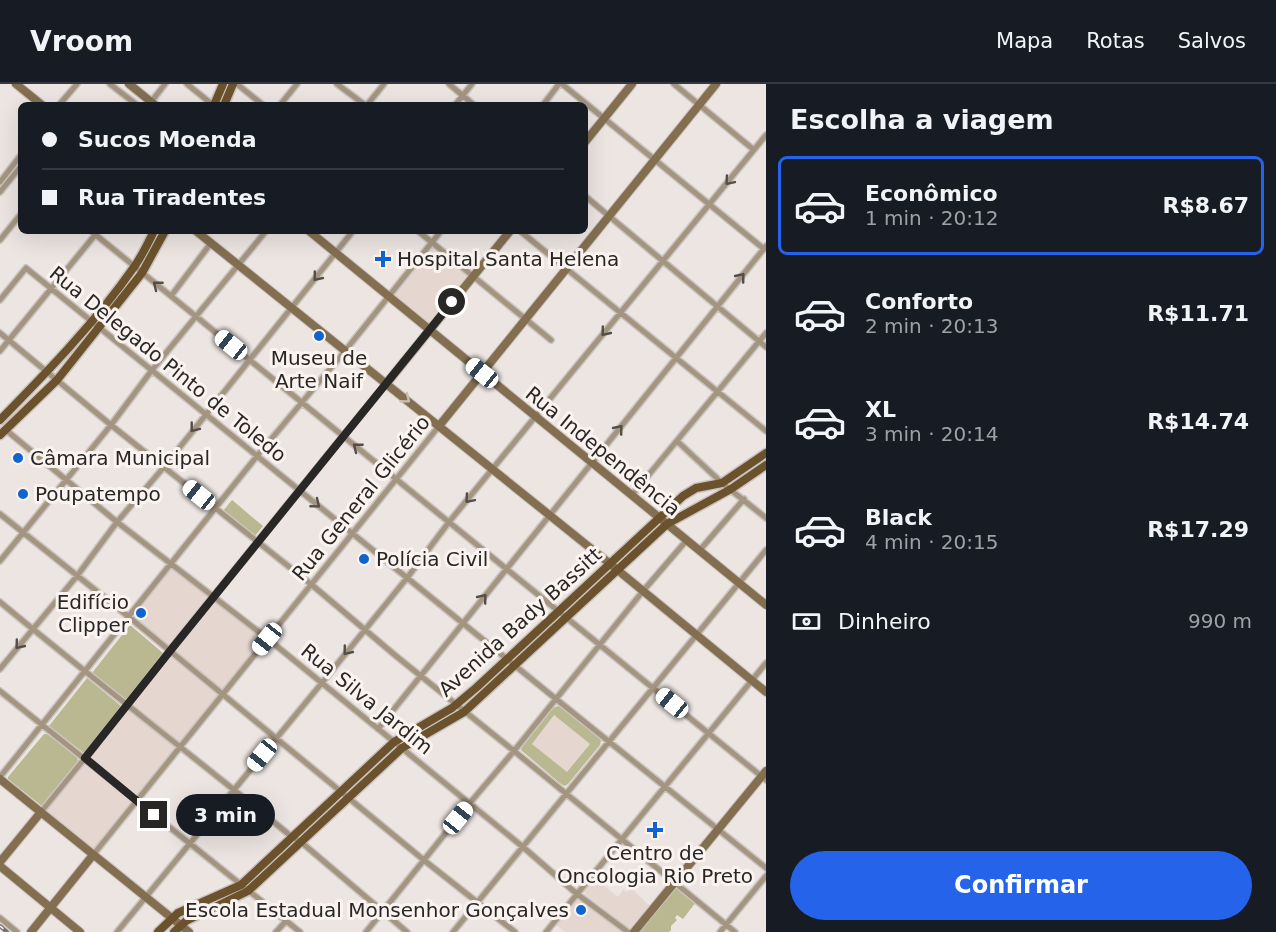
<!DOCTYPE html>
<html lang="pt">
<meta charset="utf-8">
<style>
:root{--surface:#171b24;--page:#20242c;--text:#f1f3f6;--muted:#9ea1a6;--line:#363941;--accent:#2563eb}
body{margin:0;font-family:"DejaVu Sans",sans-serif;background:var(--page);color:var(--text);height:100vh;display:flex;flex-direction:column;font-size:22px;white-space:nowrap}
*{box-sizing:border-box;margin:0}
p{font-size:20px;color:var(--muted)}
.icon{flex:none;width:33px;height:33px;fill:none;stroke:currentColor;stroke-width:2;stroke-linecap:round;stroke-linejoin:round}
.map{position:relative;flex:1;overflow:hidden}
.side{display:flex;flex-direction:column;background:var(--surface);width:510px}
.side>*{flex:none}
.banner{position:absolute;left:18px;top:18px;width:570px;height:132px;border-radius:9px;box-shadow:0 6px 24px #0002;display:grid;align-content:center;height:132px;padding:0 24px;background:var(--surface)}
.end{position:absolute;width:27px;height:27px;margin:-14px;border:8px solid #292726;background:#fff;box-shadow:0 0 0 3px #fff}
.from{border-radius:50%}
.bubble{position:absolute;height:42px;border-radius:21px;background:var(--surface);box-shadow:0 6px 24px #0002;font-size:20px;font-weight:600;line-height:42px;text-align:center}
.car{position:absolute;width:18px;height:36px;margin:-18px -9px;border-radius:8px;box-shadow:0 0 4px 2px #0007;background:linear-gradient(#fff 24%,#345 0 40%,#fff 0 76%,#345 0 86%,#fff 0)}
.banner b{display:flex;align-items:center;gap:21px;height:57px;font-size:22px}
.banner b+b{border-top:2px solid var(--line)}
.banner i{width:15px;height:15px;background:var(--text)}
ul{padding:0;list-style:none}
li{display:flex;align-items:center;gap:18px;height:99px;margin:0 12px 9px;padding:0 12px;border:3px solid transparent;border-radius:9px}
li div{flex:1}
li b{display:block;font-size:22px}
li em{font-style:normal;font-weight:600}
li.selected{border-color:var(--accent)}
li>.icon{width:54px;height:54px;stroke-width:1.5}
h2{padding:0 24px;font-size:27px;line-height:72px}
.pay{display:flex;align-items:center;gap:15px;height:66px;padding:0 24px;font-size:22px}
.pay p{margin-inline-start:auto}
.cta{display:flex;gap:12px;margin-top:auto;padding:12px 24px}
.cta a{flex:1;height:69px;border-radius:36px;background:var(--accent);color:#fff;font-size:24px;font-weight:600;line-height:69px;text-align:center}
header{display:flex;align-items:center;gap:36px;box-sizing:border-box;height:84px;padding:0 30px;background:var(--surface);border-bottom:2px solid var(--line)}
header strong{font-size:28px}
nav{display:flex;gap:33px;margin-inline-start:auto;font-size:21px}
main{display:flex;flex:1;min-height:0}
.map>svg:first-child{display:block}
.built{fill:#e5d6d0}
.green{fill:#b9b890;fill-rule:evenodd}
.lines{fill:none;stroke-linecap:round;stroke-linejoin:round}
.street-casing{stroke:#c9c3c0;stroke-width:8}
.secondary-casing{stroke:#c9c3c0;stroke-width:10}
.primary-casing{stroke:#c9c3c0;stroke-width:11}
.street{stroke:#a49581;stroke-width:5}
.secondary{stroke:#836e50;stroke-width:8}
.primary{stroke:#6b522c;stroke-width:8}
.rail-casing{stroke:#757170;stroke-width:4}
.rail{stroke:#faf3ef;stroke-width:1.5;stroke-dasharray:4.5;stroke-linecap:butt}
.oneway{stroke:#544e46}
.oneway2{stroke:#cabeaf}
.route{stroke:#292726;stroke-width:8}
.poi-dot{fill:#1164ce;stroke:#faf3ef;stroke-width:2}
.labels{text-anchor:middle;stroke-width:6;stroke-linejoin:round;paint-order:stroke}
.poi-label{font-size:20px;fill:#292726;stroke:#faf3ef;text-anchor:start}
.street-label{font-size:20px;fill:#292726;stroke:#faf3ef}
</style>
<header>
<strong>Vroom</strong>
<nav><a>Mapa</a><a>Rotas</a><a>Salvos</a></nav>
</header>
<main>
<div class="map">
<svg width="766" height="848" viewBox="0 0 766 848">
<rect width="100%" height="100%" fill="#ece5e2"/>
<path class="built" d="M434,163L468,191L428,241L393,212Z
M172,480L265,555L93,770L43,728L172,566L130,532Z
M554,631L590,660L567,689L532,660Z
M593,796L600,801L602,800L618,813L623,806L627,808L631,804L650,822L633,843L629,844L585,810L584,806Z
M578,812L625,848H565L555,840Z"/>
<path class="green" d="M232,416L263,442L254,453L223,427Z
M130,541L164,570L130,614L125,616L92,589Z
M87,594L121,622L87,668L84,669L49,642Z
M558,622L561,623L599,653L601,657L600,661L568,700L565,702L561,700L521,666L522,663L553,624ZM554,631L590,660L567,688L532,660Z
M44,650H47L77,672L78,678L42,722L8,695V693Z
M675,803H677L696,818L683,835L677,831L675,834L677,836L671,842V846L669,848H639Z"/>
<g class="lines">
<g class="street-casing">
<path id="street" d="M110,0L137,21
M187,0L213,21
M237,0L263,21
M337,0L365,21
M449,0L474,21
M562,0L764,165
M674,0L754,66
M151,18L165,0
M59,21L77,0
M280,21L297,0
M367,21L384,0
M455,21L472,0
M543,21L559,0
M0,98L21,71
M0,108L21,82
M585,112L766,263
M91,147L766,696
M418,147L551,256
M520,147L766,347
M0,156L21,130
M171,212L211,159
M0,216L26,184L556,615L766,784
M0,249L111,341L312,501L396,572L514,667L735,848
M0,267L95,151
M6,346L117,438L268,555L523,763L577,810L628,848
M677,357L722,399L766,434
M632,411L766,249
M0,430L129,533L425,777L515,848
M699,467L744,415
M0,477L111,341L152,286L266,147
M0,518C96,598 195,673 292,753L301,758L407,848
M0,585L77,492L117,438L164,383L353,147
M0,607L300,848
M378,645L766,162
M0,693L257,372L345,267L441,147
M41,728L85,674L169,567L343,352L386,300
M93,771L439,342
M0,834L17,848
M117,848L321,600L407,494L449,438L766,51
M276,848L286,837
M366,848L469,720L514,667L643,507L686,457
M453,848L766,466
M546,848L766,579
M720,848L766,792"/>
</g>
<g class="secondary-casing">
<path id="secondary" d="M16,0L42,21
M129,0L155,21
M585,58L632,0
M196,147L609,479L766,608
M309,147L766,521
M386,300L510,147
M439,342L716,0
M0,695L189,848
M0,778L41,728
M0,782L80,848
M31,848L93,771
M634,848L766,687"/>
</g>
<g class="primary-casing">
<path id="primary" d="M214,21L223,0
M224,21L233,0
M0,336C47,288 95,239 134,183C142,172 148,159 154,147
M0,351L57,296L142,189L165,147
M158,848L178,829L241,801L394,658L452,624L477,603L683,412L696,404L722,399L766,369
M174,848L186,837L248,807L402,664L464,628L667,440L731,405L766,381"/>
</g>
<use href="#street" class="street"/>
<use href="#secondary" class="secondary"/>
<use href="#primary" class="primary"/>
<g class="rail-casing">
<path id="rail" d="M0,842L7,848"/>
</g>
<use href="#rail" class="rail"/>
</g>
<defs><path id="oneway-chevron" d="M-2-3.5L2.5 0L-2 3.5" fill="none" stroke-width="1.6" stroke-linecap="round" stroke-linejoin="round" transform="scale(1.5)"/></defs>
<g class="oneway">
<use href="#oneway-chevron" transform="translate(729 97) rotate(130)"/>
<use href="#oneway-chevron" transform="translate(317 193) rotate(129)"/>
<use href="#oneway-chevron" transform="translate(741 193) rotate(-51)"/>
<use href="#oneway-chevron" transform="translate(157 201) rotate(-141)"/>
<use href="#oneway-chevron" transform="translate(605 248) rotate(129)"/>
<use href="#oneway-chevron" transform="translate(194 344) rotate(128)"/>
<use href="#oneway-chevron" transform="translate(619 345) rotate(-51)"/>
<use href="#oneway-chevron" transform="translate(357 363) rotate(-141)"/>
<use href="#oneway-chevron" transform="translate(469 415) rotate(130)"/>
<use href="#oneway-chevron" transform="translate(316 420) rotate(39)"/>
<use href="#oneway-chevron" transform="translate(483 514) rotate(-51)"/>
<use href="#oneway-chevron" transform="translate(19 561) rotate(129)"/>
<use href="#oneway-chevron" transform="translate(347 567) rotate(129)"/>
</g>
<use class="oneway2" href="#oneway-chevron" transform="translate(406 315) rotate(39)"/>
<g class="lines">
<path class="route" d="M154,731L85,674L170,567L452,218"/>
</g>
<g class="poi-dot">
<path d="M380 166h6v6h6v6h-6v6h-6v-6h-6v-6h6z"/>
<circle cx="319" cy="252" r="6"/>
<circle cx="18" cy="374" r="6"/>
<circle cx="23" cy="410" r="6"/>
<circle cx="364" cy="475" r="6"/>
<circle cx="141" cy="529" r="6"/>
<path d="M652 737h6v6h6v6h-6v6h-6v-6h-6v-6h6z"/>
<circle cx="581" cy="826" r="6"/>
</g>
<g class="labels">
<g class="poi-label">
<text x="397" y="182">Hospital Santa Helena</text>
<text x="319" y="281" text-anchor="middle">Museu de<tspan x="319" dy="23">Arte Naif</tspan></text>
<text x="30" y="381">Câmara Municipal</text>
<text x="35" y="417">Poupatempo</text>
<text x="376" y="482">Polícia Civil</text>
<text x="129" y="525" text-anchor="end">Edifício<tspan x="129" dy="23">Clipper</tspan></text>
<text x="655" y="776" text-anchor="middle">Centro de<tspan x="655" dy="23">Oncologia Rio Preto</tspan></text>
<text x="569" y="833" text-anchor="end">Escola Estadual Monsenhor Gonçalves</text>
</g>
<g class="street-label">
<text transform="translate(168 280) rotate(39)" y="7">Rua Delegado Pinto de Toledo</text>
<text transform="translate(603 367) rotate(39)" y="7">Rua Independência</text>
<text transform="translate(361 414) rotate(-51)" y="7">Rua General Glicério</text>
<text transform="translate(520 538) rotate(-42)" y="7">Avenida Bady Bassitt</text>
<text transform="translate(367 615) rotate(39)" y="7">Rua Silva Jardim</text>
</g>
</g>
</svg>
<i class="end from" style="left:452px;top:218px"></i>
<i class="end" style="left:154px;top:731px"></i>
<div class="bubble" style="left:176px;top:710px;width:99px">3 min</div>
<i class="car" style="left:231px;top:261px;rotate:309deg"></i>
<i class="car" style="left:482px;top:289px;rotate:309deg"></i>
<i class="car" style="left:199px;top:411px;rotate:309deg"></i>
<i class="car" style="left:267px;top:555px;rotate:219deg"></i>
<i class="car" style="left:672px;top:619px;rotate:309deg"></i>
<i class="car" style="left:262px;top:671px;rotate:219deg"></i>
<i class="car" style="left:458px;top:734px;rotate:39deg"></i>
<div class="banner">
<b><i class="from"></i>Sucos Moenda</b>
<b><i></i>Rua Tiradentes</b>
</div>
</div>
<section class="side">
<h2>Escolha a viagem</h2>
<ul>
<li class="selected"><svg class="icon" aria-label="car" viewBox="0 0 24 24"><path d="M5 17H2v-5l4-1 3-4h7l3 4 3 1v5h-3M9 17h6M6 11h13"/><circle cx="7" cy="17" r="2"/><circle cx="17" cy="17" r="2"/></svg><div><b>Econômico</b><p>1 min · 20:12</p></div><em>R$8.67</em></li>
<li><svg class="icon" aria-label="car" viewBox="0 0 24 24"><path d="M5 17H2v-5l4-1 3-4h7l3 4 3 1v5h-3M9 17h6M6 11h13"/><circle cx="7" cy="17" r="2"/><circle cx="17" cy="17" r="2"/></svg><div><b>Conforto</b><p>2 min · 20:13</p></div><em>R$11.71</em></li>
<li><svg class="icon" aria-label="car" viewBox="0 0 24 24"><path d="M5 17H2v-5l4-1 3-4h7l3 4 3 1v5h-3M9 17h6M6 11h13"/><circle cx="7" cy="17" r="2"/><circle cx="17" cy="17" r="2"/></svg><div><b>XL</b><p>3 min · 20:14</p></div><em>R$14.74</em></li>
<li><svg class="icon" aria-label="car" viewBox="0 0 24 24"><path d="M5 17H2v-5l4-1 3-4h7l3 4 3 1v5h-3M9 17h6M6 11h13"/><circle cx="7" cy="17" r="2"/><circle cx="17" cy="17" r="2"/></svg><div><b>Black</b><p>4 min · 20:15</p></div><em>R$17.29</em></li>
</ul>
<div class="pay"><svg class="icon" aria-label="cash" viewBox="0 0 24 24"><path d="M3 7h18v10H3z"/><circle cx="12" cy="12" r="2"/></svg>Dinheiro<p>990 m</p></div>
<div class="cta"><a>Confirmar</a></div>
</section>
</main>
